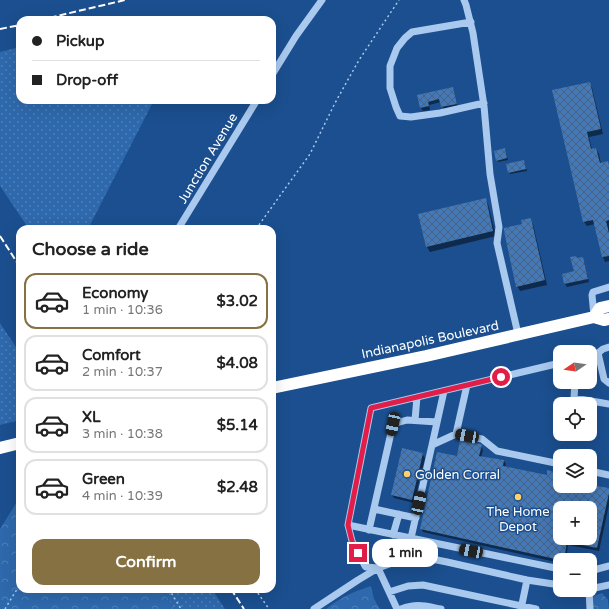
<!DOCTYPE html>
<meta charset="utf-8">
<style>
:root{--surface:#fff;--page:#f6f6f6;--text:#222;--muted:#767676;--line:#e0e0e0;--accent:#857141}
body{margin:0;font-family:"Varela Round",sans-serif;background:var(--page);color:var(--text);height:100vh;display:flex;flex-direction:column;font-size:15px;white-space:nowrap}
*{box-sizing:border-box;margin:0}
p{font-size:13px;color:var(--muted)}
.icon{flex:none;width:22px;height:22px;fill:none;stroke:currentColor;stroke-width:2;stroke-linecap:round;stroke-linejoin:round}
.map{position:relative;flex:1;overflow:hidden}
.drawer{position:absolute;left:16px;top:225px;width:260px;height:368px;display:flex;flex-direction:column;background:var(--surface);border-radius:12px;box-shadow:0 4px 16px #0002}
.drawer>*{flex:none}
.hud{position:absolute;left:16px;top:16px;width:260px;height:88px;border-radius:12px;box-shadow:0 4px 16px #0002;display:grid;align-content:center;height:88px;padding:0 16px;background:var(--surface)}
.needle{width:26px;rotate:257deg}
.fabs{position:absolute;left:553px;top:345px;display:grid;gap:8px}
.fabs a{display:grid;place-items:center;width:44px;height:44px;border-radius:8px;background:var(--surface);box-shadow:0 4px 16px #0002;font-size:20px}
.end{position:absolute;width:18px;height:18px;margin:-9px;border:5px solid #e11d48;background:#fff;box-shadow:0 0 0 2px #fff}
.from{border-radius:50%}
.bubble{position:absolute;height:28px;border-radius:12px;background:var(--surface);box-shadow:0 4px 16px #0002;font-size:13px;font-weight:700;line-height:28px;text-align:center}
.car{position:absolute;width:12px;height:24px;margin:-12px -6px;border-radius:5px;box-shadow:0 0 3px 1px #0007;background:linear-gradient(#222 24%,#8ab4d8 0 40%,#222 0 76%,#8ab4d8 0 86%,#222 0)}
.hud b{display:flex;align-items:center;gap:14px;height:38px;font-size:15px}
.hud b+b{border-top:1px solid var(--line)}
.hud i{width:10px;height:10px;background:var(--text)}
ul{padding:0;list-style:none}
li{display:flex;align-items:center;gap:12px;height:56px;margin:0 8px 6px;padding:0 8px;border:2px solid var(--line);border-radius:12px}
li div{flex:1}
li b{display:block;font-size:15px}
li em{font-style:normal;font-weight:700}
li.active{border-color:var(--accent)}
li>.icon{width:36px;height:36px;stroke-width:1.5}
h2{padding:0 16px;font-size:18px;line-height:48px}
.action{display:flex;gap:8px;margin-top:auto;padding:8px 16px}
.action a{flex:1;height:46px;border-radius:12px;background:var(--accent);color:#fff;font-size:16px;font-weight:700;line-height:46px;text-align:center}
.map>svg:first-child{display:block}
.grass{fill:url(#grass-dots)}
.forest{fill:url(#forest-crowns)}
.shadow{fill:#0007;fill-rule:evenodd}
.building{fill:url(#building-cross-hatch);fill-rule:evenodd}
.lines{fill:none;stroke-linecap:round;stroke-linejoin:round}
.path{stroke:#a9c9ee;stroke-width:1.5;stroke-dasharray:2 3;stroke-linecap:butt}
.minor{stroke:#a9c9ee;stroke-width:7}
.highway{stroke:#fff;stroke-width:12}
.rail{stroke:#fff;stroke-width:2;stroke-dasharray:7 3;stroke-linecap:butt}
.route{stroke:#e11d48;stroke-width:5}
.poi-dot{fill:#ffd166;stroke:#1b4f8f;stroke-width:1.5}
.labels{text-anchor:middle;stroke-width:3;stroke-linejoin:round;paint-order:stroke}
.street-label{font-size:13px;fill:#fff;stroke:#1b4f8f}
.poi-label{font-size:13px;fill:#fff;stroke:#1b4f8f;text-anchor:start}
</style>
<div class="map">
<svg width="609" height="609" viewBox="0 0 609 609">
<defs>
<pattern id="grass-dots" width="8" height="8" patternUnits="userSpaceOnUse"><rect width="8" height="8" fill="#2e69ad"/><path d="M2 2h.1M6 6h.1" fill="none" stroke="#4d80b9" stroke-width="1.8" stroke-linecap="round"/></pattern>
<pattern id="forest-crowns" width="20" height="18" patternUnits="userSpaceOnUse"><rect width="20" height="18" fill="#2e69ad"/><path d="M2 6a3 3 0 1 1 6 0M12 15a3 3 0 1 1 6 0" fill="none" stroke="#4d80b9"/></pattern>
<pattern id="building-cross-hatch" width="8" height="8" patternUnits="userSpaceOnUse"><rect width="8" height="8" fill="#4478b7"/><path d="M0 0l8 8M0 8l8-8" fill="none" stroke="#486282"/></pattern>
</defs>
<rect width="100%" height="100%" fill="#1b4f8f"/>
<path class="grass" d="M20,47V100H154L88,229H29L0,186V52Z
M0,323L20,353V420L0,425Z
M162,589H212L225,609H174Z"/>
<path class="forest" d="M20,497V589H162L174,609H0V529Z
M371,586L374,599L380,609H326C339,598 355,591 371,586Z
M602,593L608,600L609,609H593L592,598L594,596Z"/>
<path class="shadow" d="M589,83L592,88L603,134L589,137L592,150L596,149L599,154L601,164L608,163L609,165V262V261L605,262L603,257L595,224L587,226L584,222L554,91Z
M452,88L454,92L458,107L444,110L441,102L429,105L430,110L423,111L421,108L418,96Z
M505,149L508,160L498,162L497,160Z
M524,161L527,171L510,174L509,172Z
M485,199L488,204L496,236L430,252L427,247L419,215Z
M530,219L533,224L547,285L520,291L517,286L523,225Z
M582,258L584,262L589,282L567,287L565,284L563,274L575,271L577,259Z
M481,446L483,450L481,457L504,461L506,464L505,467L547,476L560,474V486H590L609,489V505L599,551L568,545L566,560H560V563L423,532L421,528L457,457ZM560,508H590V538H560Z
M422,454L425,458L414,503L394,498L392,495Z"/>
<path class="building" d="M590,82L601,129L587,132L591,149L596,148L600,163L608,161L609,165V220L606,221L609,233V256L602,257L593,220L583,222L552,90Z
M453,87L457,104L441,107L439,99L428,102L429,106L420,108L417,95Z
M505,148L507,158L496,161L494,151Z
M524,160L526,169L508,173L506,164Z
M486,198L493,231L426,247L418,214Z
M531,218L545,280L516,287L504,231V228L522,224L521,220Z
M576,256L577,258L583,257L588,279L564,284L562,274L574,271L570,257Z
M460,440L480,444L482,445L479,456L504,460L503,466L547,475V470L560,473V486H590V485L609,488V493L597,548L567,542L564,560H560L420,529L437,452L457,456ZM560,508H590V538H560Z
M402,448L423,453L412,500L391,495Z"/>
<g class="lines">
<path class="path" d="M256,229L310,154L335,103L359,60L399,0
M169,589L181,609
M255,589L269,609
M5,609L14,594L20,585"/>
<path class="minor" d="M464,0L466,5L473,33L484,106L490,174L499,227L497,243L518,334
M471,22L412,32L405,38L397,48L390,66V88L396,107L400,116L411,117L440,113L484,103
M272,75L296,36L322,0
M227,100H228
M178,229L257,100
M594,316L592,295L593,292L609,287
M598,353L604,379L609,383
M590,355L598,353L603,349L609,347
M575,382L574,398L609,404
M415,420L417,397
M456,434L467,385
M432,445L444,391
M590,471L609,475
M374,509L416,518
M348,525L560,569
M369,530L393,424L407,420L437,422
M393,535L399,514
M411,538L432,445L456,434L482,439L497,451L560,464
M590,571L609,566
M590,589L609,585
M589,590L590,609
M389,592L408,586L423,585L536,609
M314,609L358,580L378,568L395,562L411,559L427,558L447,562L527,580L560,585
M397,609L378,568L366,567L365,566L352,541L348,525L371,408L560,363
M401,609C417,603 425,606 441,609
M521,609L527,580"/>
<path class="highway" d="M594,317L600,308L609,306
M272,388L426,356L594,317L604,320L609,319
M0,448L20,443"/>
<path class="rail" d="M40,20L125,0
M0,29L20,25
M0,236L20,267
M231,589L244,609"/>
</g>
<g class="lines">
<path class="route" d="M358,553L352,541L348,525L371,408L501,377"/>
</g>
<g class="poi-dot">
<circle cx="407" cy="474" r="4"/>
<circle cx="518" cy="497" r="4"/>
</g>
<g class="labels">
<g class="street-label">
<text transform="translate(207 158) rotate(-59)" y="5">Junction Avenue</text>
<text transform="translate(430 339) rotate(-12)" y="5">Indianapolis Boulevard</text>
</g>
<g class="poi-label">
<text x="415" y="479">Golden Corral</text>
<text x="518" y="516" text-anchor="middle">The Home<tspan x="518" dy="15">Depot</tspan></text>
</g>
</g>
</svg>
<div class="fabs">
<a><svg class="needle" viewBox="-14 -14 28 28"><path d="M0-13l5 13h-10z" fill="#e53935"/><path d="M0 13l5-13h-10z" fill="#767676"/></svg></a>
<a><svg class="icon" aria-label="locate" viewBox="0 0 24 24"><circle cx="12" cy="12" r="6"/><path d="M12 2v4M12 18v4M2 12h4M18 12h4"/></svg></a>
<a><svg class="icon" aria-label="layers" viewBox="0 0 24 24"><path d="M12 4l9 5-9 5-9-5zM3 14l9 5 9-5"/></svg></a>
<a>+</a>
<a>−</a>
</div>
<i class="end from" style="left:501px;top:377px"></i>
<i class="end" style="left:358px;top:553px"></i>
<div class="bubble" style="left:372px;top:539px;width:66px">1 min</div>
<i class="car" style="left:393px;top:424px;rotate:192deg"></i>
<i class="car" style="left:467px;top:436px;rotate:281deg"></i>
<i class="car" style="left:419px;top:503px;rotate:12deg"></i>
<i class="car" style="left:471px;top:551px;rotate:281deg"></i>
<div class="hud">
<b><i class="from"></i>Pickup</b>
<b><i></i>Drop-off</b>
</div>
<section class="drawer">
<h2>Choose a ride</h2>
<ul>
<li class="active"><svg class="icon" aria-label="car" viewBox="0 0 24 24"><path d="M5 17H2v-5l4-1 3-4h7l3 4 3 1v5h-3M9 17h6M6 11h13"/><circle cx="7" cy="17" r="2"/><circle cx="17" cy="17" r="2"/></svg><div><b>Economy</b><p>1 min · 10:36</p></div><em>$3.02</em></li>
<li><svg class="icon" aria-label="car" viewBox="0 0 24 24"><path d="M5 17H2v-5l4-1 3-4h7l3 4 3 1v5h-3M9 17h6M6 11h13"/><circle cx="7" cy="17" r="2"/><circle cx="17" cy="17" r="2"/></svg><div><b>Comfort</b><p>2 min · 10:37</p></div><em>$4.08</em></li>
<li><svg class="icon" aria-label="car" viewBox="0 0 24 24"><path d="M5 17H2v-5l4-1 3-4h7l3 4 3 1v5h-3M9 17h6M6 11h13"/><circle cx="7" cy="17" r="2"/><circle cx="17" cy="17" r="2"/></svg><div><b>XL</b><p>3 min · 10:38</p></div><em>$5.14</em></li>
<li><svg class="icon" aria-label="car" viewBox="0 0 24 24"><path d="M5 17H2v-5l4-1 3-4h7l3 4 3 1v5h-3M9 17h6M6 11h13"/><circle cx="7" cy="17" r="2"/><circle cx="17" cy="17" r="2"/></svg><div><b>Green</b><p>4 min · 10:39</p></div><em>$2.48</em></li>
</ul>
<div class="action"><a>Confirm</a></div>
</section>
</div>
